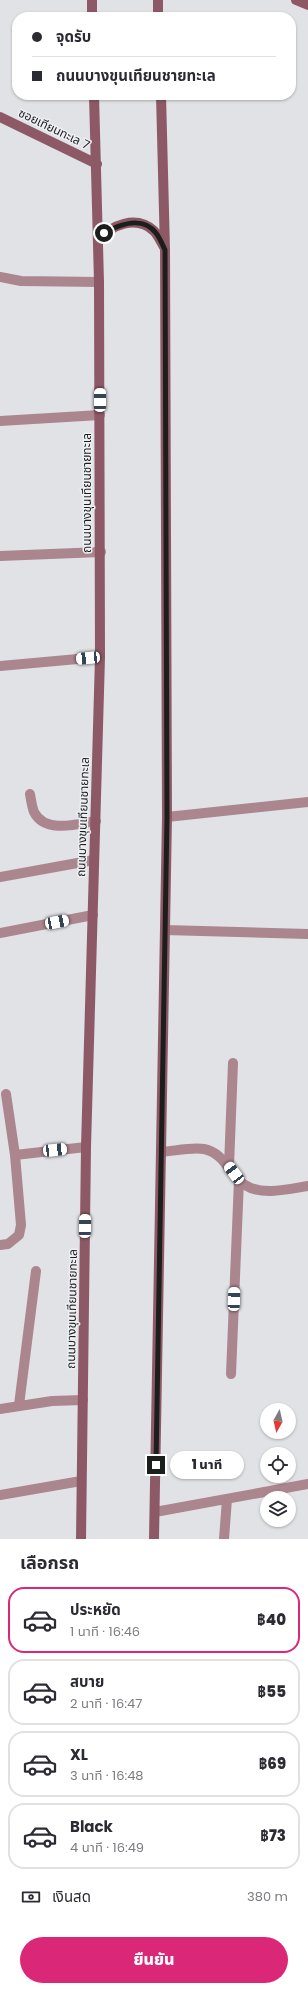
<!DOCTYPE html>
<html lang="th">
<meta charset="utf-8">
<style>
:root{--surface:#fff;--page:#f2f2f3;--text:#2b2b33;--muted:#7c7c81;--line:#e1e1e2;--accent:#db2777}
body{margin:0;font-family:Poppins,"Noto Sans Thai",sans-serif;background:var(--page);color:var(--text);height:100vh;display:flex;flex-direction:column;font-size:15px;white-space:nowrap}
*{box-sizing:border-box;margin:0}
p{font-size:13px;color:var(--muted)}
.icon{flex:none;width:22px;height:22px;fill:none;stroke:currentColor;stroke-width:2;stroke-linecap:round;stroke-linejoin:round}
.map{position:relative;height:1539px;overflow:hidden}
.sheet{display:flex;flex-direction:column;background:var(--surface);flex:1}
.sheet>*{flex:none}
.hud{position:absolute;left:12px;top:12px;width:284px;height:88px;border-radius:16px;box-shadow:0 1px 3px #0004;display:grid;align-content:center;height:88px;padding:0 20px;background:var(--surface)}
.needle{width:26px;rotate:188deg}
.controls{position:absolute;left:260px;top:1403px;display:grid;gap:8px}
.controls a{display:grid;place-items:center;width:36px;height:36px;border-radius:50%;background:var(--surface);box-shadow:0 1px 3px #0004;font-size:20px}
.end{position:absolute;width:18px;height:18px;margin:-9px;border:5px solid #1c1d1d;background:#fff;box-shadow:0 0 0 2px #fff}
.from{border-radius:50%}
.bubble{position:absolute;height:28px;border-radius:14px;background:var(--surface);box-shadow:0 1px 3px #0004;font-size:13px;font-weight:800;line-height:28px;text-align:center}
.car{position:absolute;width:12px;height:24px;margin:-12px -6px;border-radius:5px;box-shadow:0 0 3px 1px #0007;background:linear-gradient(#fff 24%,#345 0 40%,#fff 0 76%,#345 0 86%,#fff 0)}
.hud b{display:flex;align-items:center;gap:14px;height:38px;font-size:15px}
.hud b+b{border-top:1px solid var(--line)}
.hud i{width:10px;height:10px;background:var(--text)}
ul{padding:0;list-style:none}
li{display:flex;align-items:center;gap:12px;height:66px;margin:0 8px 6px;padding:0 12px;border:2px solid var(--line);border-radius:16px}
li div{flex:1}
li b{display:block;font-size:15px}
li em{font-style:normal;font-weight:800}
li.active{border-color:var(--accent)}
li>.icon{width:36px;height:36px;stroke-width:1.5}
h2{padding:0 20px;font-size:18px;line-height:48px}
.pay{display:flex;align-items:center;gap:10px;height:44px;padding:0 20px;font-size:15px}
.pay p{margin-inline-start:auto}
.primary-button{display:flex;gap:8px;margin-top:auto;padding:8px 20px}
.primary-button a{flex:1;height:46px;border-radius:24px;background:var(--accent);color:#fff;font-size:16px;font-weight:800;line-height:46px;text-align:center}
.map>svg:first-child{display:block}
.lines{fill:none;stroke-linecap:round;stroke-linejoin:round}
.lane{stroke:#ab868f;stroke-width:10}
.street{stroke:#ab868f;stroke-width:10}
.secondary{stroke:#8e5967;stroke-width:10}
.route{stroke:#1c1d1d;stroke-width:5}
.labels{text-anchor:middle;stroke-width:3;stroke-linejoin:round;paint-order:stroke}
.street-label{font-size:12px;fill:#1c1d1d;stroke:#edeff2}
</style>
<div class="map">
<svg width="308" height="1539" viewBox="0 0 308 1539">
<rect width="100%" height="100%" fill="#e0e2e5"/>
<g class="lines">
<path class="lane" d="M0,277L21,281L99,282
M0,421L100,415
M0,556L101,552
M0,666L100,657
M167,817L308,802
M165,930L308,934
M0,933L93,915
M161,1152C175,1151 191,1147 204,1149C225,1153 230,1176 245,1185C262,1196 289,1189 308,1186
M15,1155L86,1147
M229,1166L233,1063
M0,1245L8,1244L19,1235L21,1225L15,1155L6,1094
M231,1374L239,1180
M19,1405L36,1271
M0,1409L52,1401L83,1400
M0,1495L81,1481
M155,1512L308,1484
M224,1539L227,1499"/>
<path class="street" d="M30,794C31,800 32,807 34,812C45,834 78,824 96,821
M0,877L94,860"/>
<path class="secondary" d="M92,0V17
M158,0V17
M296,0L308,5
M0,117L97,164
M98,242C110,224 137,215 154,231C158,235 161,242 164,247
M81,1539L86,1147L100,657L99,282L94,95
M154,1539L167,817L165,250L161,95"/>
</g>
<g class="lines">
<path class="route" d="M104,233C120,224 143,216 156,233C160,238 162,244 165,250L167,817L156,1465"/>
</g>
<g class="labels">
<g class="street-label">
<text transform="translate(54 129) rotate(26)" y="4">ซอยเทียนทะเล 7</text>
<text transform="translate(87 493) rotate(-90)" y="4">ถนนบางขุนเทียนชายทะเล</text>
<text transform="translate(83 817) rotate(-88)" y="4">ถนนบางขุนเทียนชายทะเล</text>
<text transform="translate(72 1309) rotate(-89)" y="4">ถนนบางขุนเทียนชายทะเล</text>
</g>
</g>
</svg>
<div class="controls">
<a><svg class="needle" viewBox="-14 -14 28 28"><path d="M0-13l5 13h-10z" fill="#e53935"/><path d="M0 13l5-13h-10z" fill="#7c7c81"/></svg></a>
<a><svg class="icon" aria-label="locate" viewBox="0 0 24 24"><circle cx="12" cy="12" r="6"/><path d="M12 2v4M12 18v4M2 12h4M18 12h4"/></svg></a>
<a><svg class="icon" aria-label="layers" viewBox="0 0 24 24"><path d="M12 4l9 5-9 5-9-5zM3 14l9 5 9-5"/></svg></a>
</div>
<i class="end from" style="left:104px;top:233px"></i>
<i class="end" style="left:156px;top:1465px"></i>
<div class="bubble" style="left:170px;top:1451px;width:74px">1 นาที</div>
<i class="car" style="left:100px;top:400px;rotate:0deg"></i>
<i class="car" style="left:88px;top:658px;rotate:265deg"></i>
<i class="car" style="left:57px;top:922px;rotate:79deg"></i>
<i class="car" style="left:55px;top:1150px;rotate:84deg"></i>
<i class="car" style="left:234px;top:1173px;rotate:323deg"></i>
<i class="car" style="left:85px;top:1226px;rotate:1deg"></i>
<i class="car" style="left:234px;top:1299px;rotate:2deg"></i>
<div class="hud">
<b><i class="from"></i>จุดรับ</b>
<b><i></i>ถนนบางขุนเทียนชายทะเล</b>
</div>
</div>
<section class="sheet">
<h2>เลือกรถ</h2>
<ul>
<li class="active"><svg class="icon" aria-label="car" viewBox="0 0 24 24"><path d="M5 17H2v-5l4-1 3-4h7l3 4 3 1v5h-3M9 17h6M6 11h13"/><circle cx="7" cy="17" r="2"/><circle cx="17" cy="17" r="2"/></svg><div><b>ประหยัด</b><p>1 นาที · 16:46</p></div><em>฿40</em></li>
<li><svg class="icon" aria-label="car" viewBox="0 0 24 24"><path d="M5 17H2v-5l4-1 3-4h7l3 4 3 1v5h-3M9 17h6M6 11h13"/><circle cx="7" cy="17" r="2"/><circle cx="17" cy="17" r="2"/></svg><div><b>สบาย</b><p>2 นาที · 16:47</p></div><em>฿55</em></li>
<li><svg class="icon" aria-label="car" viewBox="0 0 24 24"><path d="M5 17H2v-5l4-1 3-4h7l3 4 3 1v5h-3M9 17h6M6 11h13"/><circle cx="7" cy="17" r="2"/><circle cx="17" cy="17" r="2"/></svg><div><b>XL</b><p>3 นาที · 16:48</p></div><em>฿69</em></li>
<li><svg class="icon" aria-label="car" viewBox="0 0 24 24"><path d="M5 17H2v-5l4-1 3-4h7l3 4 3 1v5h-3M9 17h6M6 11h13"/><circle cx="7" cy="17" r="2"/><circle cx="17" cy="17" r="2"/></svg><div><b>Black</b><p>4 นาที · 16:49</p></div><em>฿73</em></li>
</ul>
<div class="pay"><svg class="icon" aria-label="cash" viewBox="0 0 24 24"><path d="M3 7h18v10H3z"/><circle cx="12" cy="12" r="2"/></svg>เงินสด<p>380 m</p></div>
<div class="primary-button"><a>ยืนยัน</a></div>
</section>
